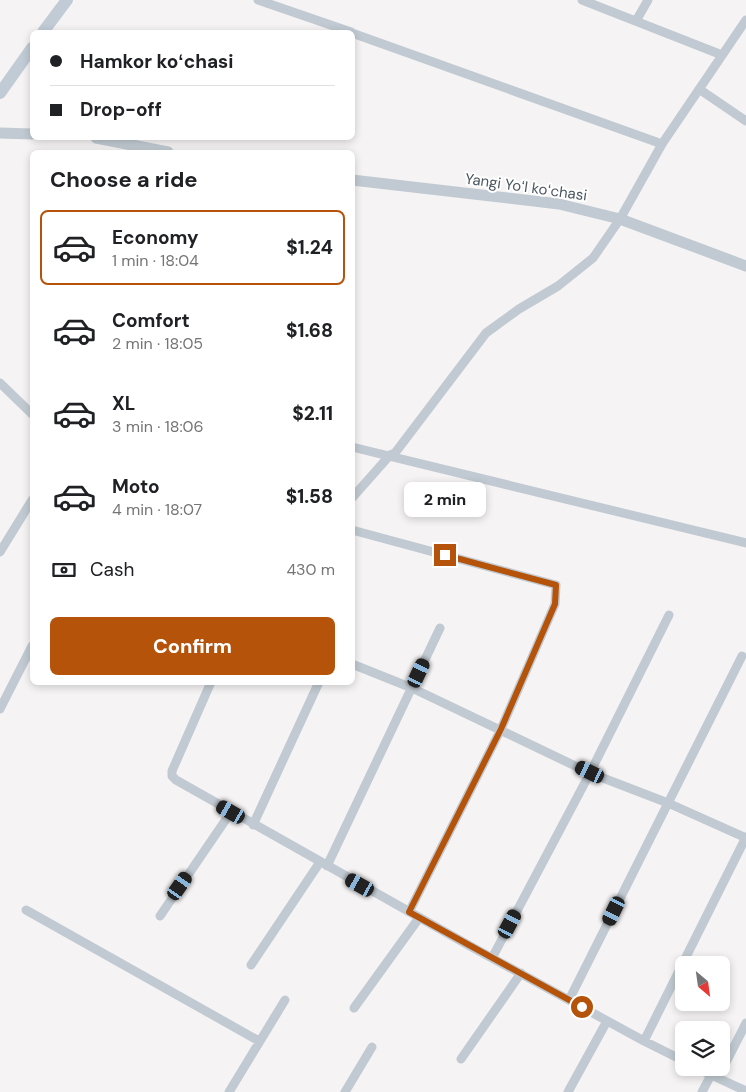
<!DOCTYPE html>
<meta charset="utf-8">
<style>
:root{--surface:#fff;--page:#f2f2f2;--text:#202124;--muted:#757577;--line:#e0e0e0;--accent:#b45309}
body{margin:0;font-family:"DM Sans",sans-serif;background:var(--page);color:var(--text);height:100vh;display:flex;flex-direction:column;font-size:19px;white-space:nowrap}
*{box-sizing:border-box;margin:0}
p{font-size:16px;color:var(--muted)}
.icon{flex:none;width:28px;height:28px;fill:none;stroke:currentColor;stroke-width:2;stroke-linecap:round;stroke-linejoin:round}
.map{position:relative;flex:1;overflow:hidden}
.side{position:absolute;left:30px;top:150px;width:325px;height:535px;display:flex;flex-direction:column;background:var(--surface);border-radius:8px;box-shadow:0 2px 8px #0003}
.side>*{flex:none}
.top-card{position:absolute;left:30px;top:30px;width:325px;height:110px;border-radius:8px;box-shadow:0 2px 8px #0003;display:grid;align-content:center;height:110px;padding:0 20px;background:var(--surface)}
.needle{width:32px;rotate:151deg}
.controls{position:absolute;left:675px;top:956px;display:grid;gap:10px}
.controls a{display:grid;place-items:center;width:55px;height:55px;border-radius:8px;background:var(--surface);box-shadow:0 2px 8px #0003;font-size:25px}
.end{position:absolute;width:22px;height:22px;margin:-11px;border:6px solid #b45309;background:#fff;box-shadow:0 0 0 2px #fff}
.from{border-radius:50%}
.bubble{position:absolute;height:35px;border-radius:8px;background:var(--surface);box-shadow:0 2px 8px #0003;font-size:16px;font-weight:800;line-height:35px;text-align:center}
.car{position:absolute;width:15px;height:30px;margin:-15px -8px;border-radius:6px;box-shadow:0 0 4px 1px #0007;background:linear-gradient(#222 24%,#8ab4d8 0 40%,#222 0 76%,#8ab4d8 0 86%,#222 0)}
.top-card b{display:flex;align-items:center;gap:18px;height:48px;font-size:19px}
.top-card b+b{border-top:1px solid var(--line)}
.top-card i{width:12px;height:12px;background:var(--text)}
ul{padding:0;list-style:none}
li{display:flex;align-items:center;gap:15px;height:75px;margin:0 10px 8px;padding:0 10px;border:2px solid transparent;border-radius:8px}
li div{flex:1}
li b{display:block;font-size:19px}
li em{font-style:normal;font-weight:800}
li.selected{border-color:var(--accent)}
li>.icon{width:45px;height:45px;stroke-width:1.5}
h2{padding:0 20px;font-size:22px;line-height:60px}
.pay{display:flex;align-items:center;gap:12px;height:55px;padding:0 20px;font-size:19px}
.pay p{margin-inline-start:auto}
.cta{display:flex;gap:10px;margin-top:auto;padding:10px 20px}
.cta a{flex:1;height:58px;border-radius:8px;background:var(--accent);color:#fff;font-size:20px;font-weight:800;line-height:58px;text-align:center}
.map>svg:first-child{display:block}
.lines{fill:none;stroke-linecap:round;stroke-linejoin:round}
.minor{stroke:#c1cad2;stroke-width:9}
.tertiary{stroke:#c1cad2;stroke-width:11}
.secondary{stroke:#c1cbd6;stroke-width:12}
.route{stroke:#b45309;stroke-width:6}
.labels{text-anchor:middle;stroke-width:4;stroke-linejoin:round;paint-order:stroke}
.street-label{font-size:15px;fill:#4a5661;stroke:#fff}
</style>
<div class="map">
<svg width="746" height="1092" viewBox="0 0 746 1092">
<rect width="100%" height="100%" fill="#f5f3f3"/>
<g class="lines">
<path class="minor" d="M258,0L351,32
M582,0L722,55
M636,21L648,0
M352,33L662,144
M699,89L746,121
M0,383L32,414
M352,447L746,543
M352,498L390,455L395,453L486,333L519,309L558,286L593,258L620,219L662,144L746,20
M352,530L556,585L555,604L501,729L409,912
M0,552L32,500
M352,664L412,688L590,773L668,803L746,838
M211,682L172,771V776L176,780L470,946L644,1041L684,1061
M0,709L32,646
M253,825L319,682
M327,866L440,628
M26,910L259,1041
M160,916L231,812
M492,958L590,773L669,615
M251,965L320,862
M569,1000L742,656
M354,1008L419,918
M644,1041L746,837
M461,1059L521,973
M696,1068L746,1091
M718,1078L746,1023
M229,1092L285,1000
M345,1092L372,1047
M568,1092L607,1021
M702,1092L711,1075"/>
<path class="tertiary" d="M0,133L32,134
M96,138L168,152
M352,180L559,204L620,219L746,266"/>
<path class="secondary" d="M43,32L67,0
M0,93L32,48"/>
</g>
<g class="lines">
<path class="route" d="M445,555L556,585L555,604L501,729L409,912L582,1007"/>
</g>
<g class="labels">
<g class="street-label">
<text transform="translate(526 187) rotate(8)" y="5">Yangi Yoʻl koʻchasi</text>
</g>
</g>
</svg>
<div class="controls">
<a><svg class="needle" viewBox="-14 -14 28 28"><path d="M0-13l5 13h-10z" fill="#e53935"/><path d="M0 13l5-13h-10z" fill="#757577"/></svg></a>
<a><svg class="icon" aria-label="layers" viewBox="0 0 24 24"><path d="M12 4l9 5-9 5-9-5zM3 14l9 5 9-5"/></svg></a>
</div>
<i class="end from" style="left:582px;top:1007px"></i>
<i class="end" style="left:445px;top:555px"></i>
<div class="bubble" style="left:404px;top:482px;width:82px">2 min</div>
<i class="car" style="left:419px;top:673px;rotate:25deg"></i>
<i class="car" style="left:590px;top:772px;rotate:296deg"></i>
<i class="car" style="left:231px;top:812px;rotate:300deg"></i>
<i class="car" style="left:360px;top:885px;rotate:299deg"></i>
<i class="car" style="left:180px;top:886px;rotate:35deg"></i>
<i class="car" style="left:614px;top:911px;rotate:206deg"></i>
<i class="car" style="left:510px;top:924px;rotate:28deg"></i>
<div class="top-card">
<b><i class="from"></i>Hamkor koʻchasi</b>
<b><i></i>Drop-off</b>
</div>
<section class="side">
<h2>Choose a ride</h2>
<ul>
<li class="selected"><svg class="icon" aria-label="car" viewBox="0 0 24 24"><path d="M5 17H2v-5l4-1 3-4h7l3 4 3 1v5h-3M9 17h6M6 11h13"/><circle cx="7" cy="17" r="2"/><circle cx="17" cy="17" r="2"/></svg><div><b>Economy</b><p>1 min · 18:04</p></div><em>$1.24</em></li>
<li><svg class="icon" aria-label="car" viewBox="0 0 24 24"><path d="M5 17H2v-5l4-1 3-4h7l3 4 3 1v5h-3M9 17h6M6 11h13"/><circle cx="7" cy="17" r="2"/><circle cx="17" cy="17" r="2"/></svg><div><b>Comfort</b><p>2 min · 18:05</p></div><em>$1.68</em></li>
<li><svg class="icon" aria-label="car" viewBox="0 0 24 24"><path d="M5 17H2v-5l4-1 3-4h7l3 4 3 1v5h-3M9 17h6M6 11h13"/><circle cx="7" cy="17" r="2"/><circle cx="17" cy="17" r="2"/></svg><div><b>XL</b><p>3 min · 18:06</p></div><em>$2.11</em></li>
<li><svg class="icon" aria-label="car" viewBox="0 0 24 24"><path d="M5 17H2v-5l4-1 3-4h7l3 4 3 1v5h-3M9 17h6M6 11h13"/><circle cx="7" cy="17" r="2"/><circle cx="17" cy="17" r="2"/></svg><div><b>Moto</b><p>4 min · 18:07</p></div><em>$1.58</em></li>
</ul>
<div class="pay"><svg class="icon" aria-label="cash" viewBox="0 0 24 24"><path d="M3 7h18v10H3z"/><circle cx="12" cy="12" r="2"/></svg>Cash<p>430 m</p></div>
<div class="cta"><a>Confirm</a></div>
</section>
</div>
